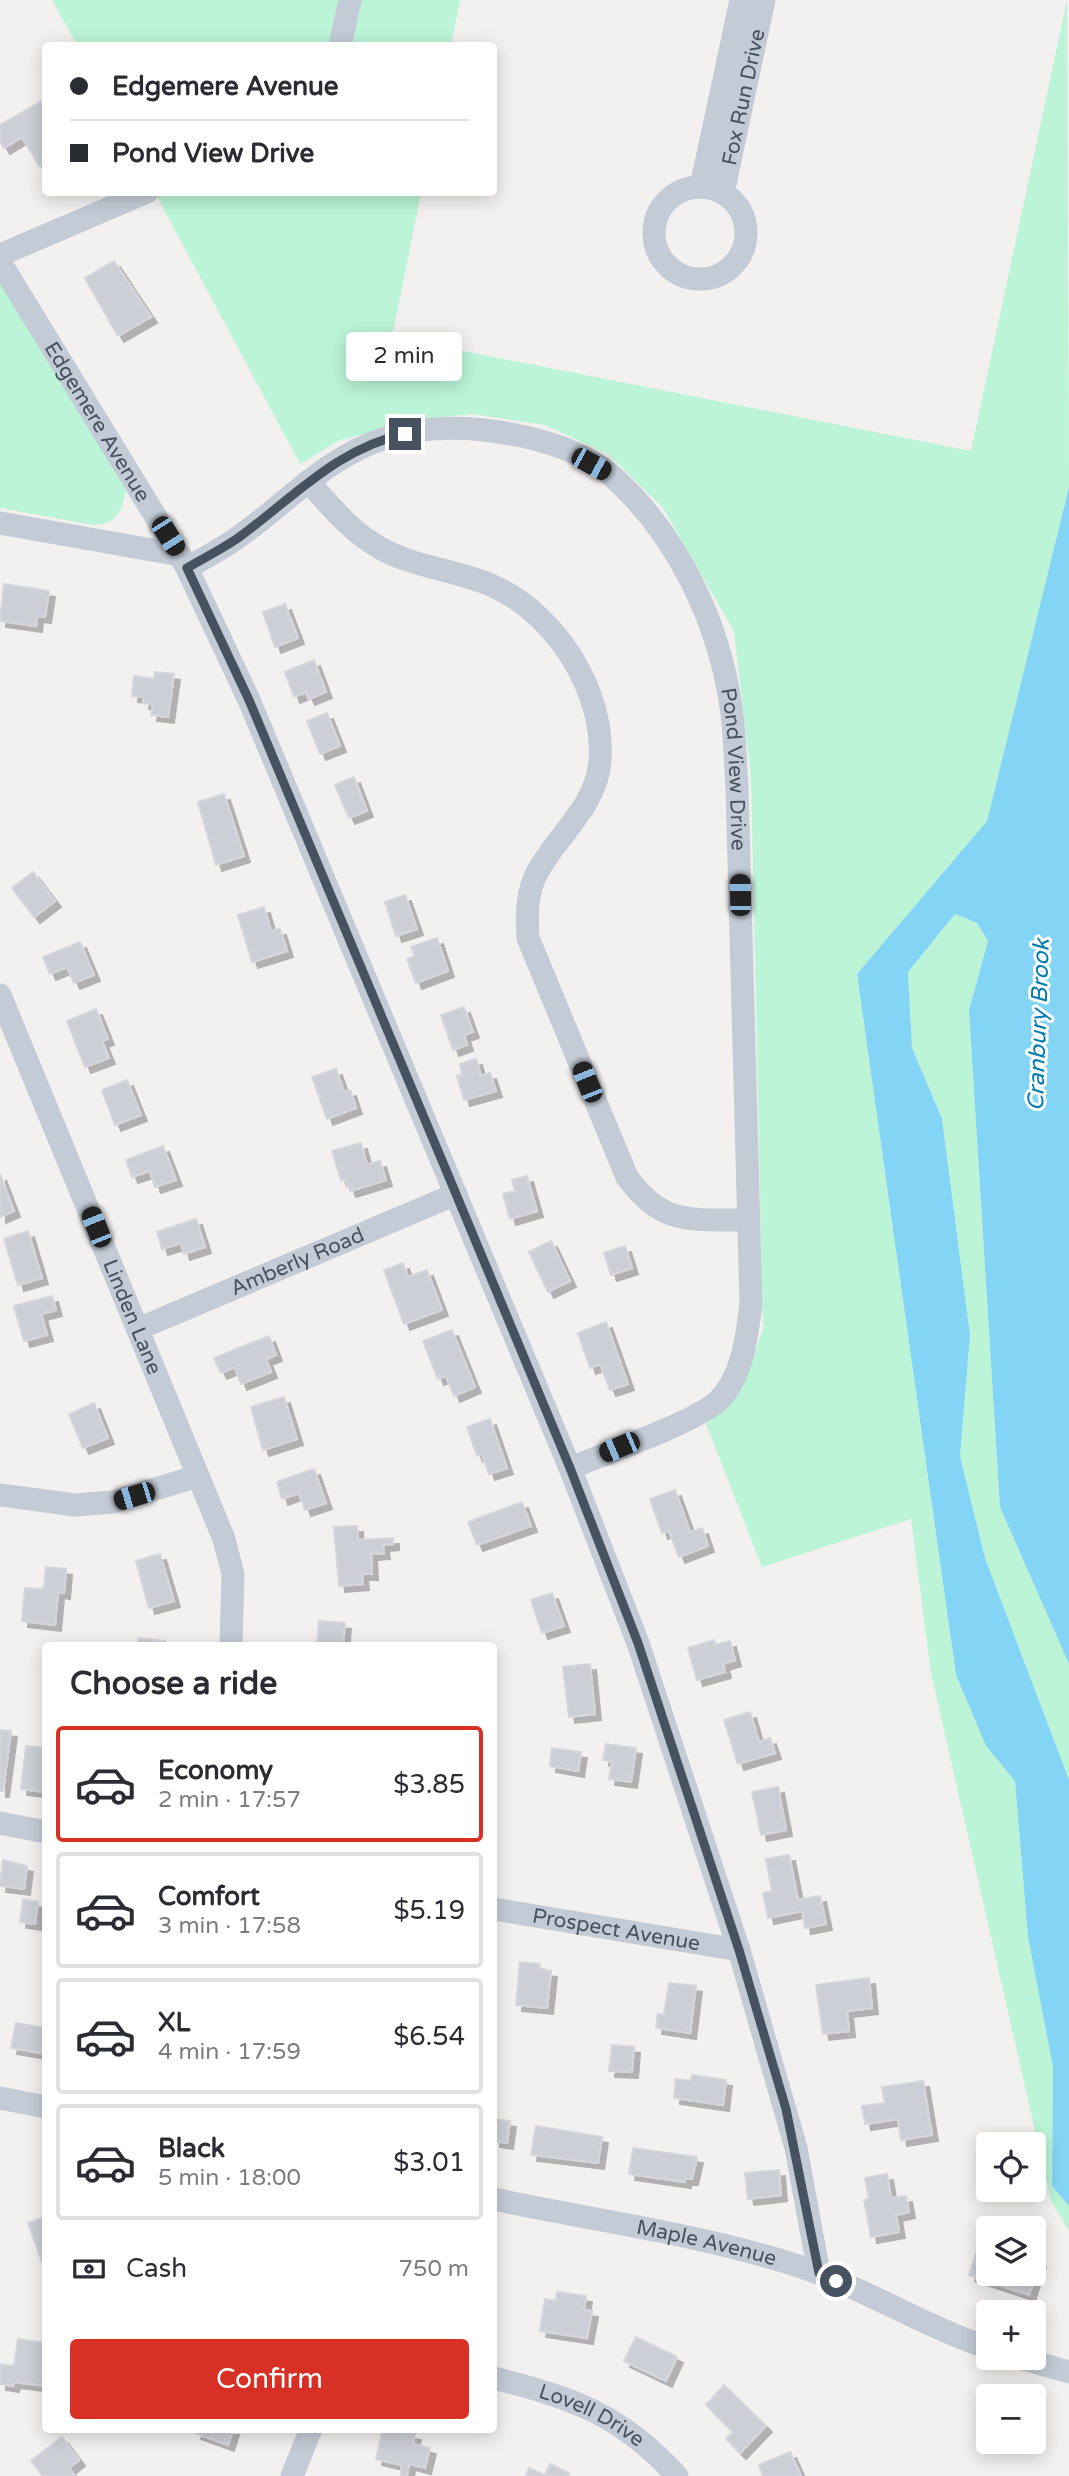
<!DOCTYPE html>
<meta charset="utf-8">
<style>
:root{--surface:#fff;--page:#f7f7f7;--text:#2b2b33;--muted:#7c7c81;--line:#e1e1e2;--accent:#d93025}
body{margin:0;font-family:"Varela Round",sans-serif;background:var(--page);color:var(--text);height:100vh;display:flex;flex-direction:column;font-size:26px;white-space:nowrap}
*{box-sizing:border-box;margin:0}
p{font-size:23px;color:var(--muted)}
.icon{flex:none;width:38px;height:38px;fill:none;stroke:currentColor;stroke-width:2;stroke-linecap:round;stroke-linejoin:round}
.map{position:relative;flex:1;overflow:hidden}
.panel{position:absolute;left:42px;top:1642px;width:455px;height:791px;display:flex;flex-direction:column;background:var(--surface);border-radius:7px;box-shadow:0 4px 18px #0003}
.panel>*{flex:none}
.guide{position:absolute;left:42px;top:42px;width:455px;height:154px;border-radius:7px;box-shadow:0 4px 18px #0003;display:grid;align-content:center;height:154px;padding:0 28px;background:var(--surface)}
.buttons{position:absolute;left:976px;top:2132px;display:grid;gap:14px}
.buttons a{display:grid;place-items:center;width:70px;height:70px;border-radius:7px;background:var(--surface);box-shadow:0 4px 18px #0003;font-size:35px}
.end{position:absolute;width:32px;height:32px;margin:-16px;border:9px solid #465260;background:#fff;box-shadow:0 0 0 4px #fff}
.from{border-radius:50%}
.bubble{position:absolute;height:49px;border-radius:7px;background:var(--surface);box-shadow:0 4px 18px #0003;font-size:23px;font-weight:600;line-height:49px;text-align:center}
.car{position:absolute;width:21px;height:42px;margin:-21px -10px;border-radius:9px;box-shadow:0 0 5px 2px #0007;background:linear-gradient(#222 24%,#8ab4d8 0 40%,#222 0 76%,#8ab4d8 0 86%,#222 0)}
.guide b{display:flex;align-items:center;gap:24px;height:66px;font-size:26px}
.guide b+b{border-top:2px solid var(--line)}
.guide i{width:18px;height:18px;background:var(--text)}
ul{padding:0;list-style:none}
li{display:flex;align-items:center;gap:21px;height:116px;margin:0 14px 10px;padding:0 14px;border:4px solid var(--line);border-radius:7px}
li div{flex:1}
li b{display:block;font-size:26px}
li em{font-style:normal;font-weight:600}
li.current{border-color:var(--accent)}
li>.icon{width:63px;height:63px;stroke-width:1.5}
h2{padding:0 28px;font-size:32px;line-height:84px}
.pay{display:flex;align-items:center;gap:18px;height:77px;padding:0 28px;font-size:26px}
.pay p{margin-inline-start:auto}
.button{display:flex;gap:14px;margin-top:auto;padding:14px 28px}
.button a{flex:1;height:80px;border-radius:7px;background:var(--accent);color:#fff;font-size:28px;font-weight:600;line-height:80px;text-align:center}
.map>svg:first-child{display:block}
.green{fill:#bbf4d6}
.water{fill:#84d4f5}
.building{fill:#cccfd6;stroke:#d4d6dc;stroke-width:2;filter:url(#shadow)}
.lines{fill:none;stroke-linecap:round;stroke-linejoin:round}
.minor{stroke:#c3cbd6;stroke-width:23}
.route{stroke:#465260;stroke-width:9}
.labels{text-anchor:middle;stroke-width:6;stroke-linejoin:round;paint-order:stroke}
.street-label{font-size:21px;fill:#465260;stroke:#fff}
.water-label{font-size:23px;font-style:italic;fill:#017db1;stroke:#fff}
</style>
<div class="map">
<svg width="1069" height="2476" viewBox="0 0 1069 2476">
<defs>
<filter id="shadow"><feDropShadow dx="6" dy="6" stdDeviation="0" flood-color="#0004"/></filter>
</defs>
<rect width="100%" height="100%" fill="#f3f0f0"/>
<path class="green" d="M52,0H460L451,46L77,45Z
M1067,0L1069,487L987,821L857,974L956,1675L986,1746L1015,1781L1028,1937L1053,2067L1052,2186L1069,2206V2231L1051,2201L931,1673L911,1519L762,1567L706,1424C745,1394 748,1372 763,1328L751,778L734,631L663,508L608,454L545,425L472,414L415,420L338,441L300,464L155,193H421L392,337L971,451Z
M0,276L126,491C121,513 117,524 93,525L0,508Z
M955,914L977,923L988,941L969,1010L1000,1507L1069,1664V1780L985,1558L960,1456L970,1335L942,1119L912,1048L908,972Z"/>
<path class="water" d="M1069,487V1664L1000,1507L969,1010L988,941L977,923L955,914L908,972L912,1048L942,1119L970,1335L960,1456L985,1558L1069,1780V2206L1052,2186L1053,2067L1028,1937L1015,1781L986,1746L956,1675L857,974L987,821Z"/>
<path class="building" d="M42,101L46,107V162L39,166L22,137L4,148L0,141V125Z
M114,261L151,317L118,336L85,278Z
M4,584L49,591L45,617L37,616L36,626L0,621Z
M285,604L298,638L275,647L263,612Z
M314,660L326,692L309,699L306,692L294,697L285,672Z
M155,672L174,674L168,717L151,715L153,704L143,703L144,697L132,696L134,676L154,679Z
M327,713L340,746L320,754L307,721Z
M354,777L367,811L349,818L335,785Z
M224,794L244,856L216,865L198,802Z
M33,872L55,901L34,917L12,888Z
M405,895L417,929L396,936L385,902Z
M264,907L271,931L280,929L287,951L252,962L238,915Z
M437,938L448,971L416,983L407,959L415,956L411,947Z
M80,942L94,975L74,983L67,967L50,974L43,957Z
M464,1007L473,1032L464,1035L467,1045L453,1050L441,1015Z
M96,1009L108,1039L102,1041L109,1058L85,1067L67,1021Z
M476,1059L481,1076L490,1073L496,1091L464,1100L457,1076L462,1075L460,1064Z
M336,1069L344,1092L350,1090L356,1108L327,1119L312,1077Z
M127,1080L141,1115L115,1125L102,1090Z
M361,1143L367,1165L380,1161L386,1180L350,1191L346,1179L341,1180L332,1151Z
M163,1146L176,1180L155,1187L150,1171L132,1177L126,1160Z
M0,1174L14,1211L0,1217Z
M527,1176L537,1211L510,1219L503,1194L515,1191L512,1180Z
M196,1219L205,1247L184,1254L181,1243L162,1249L157,1232Z
M28,1231L42,1278L18,1285L4,1239Z
M551,1241L570,1281L548,1292L529,1252Z
M625,1246L632,1268L611,1275L604,1253Z
M403,1263L408,1277L427,1270L442,1310L404,1324L384,1270Z
M52,1296L56,1310L41,1314L47,1335L24,1341L14,1306Z
M606,1322L628,1384L610,1390L600,1364L590,1368L578,1333Z
M452,1330L475,1387L454,1396L446,1376L438,1379L423,1341Z
M269,1336L276,1355L266,1359L271,1372L241,1384L235,1367L221,1373L214,1358Z
M284,1397L297,1439L263,1450L251,1407Z
M94,1403L108,1438L83,1448L69,1414Z
M490,1419L507,1468L489,1474L482,1454L477,1456L467,1427Z
M314,1469L326,1503L305,1510L299,1493L282,1499L277,1482Z
M675,1490L690,1532L702,1528L708,1546L679,1557L669,1531L662,1533L650,1499Z
M522,1502L531,1526L477,1545L468,1522Z
M357,1526L358,1540L393,1538V1544L383,1545L384,1553L371,1554L372,1574H362L363,1584L339,1586L334,1527Z
M160,1554L174,1601L149,1608L136,1561Z
M46,1567L66,1569L64,1593L58,1592L55,1625L22,1621L25,1588L44,1589Z
M552,1593L564,1626L542,1633L531,1600Z
M319,1621L345,1623L343,1645H317Z
M139,1638L165,1641L164,1645H138Z
M714,1640L715,1645L730,1641L735,1660L723,1664L725,1672L697,1680L688,1648Z
M590,1664L595,1714L569,1717L563,1667Z
M750,1712L759,1742L770,1738L775,1753L738,1764L724,1720Z
M0,1730L11,1731L3,1791H0Z
M606,1744L636,1748L631,1782L609,1779L612,1761L603,1760Z
M26,1746L46,1748V1792L21,1789Z
M552,1748L581,1752L578,1771L550,1766Z
M778,1787L786,1830L761,1835L752,1792Z
M789,1855L798,1900L820,1896L826,1924L805,1928L802,1911L768,1918L763,1893L772,1891L766,1859Z
M3,1860L27,1866L24,1889L0,1886Z
M23,1899L38,1902L35,1924L20,1922Z
M520,1962L540,1964L539,1970L551,1971L547,2008L516,2005Z
M869,1978L872,2008L847,2011L849,2031L823,2034L816,1985Z
M669,1983L696,1986L690,2033L656,2028L658,2014L664,2015Z
M16,2023L46,2028V2054L11,2048Z
M612,2045L634,2047L632,2072L609,2071Z
M692,2075L726,2080L723,2105L674,2098L676,2079L691,2081Z
M923,2081L932,2135L901,2140L898,2119L865,2124L862,2106L885,2103L882,2087Z
M495,2119L510,2121L507,2143L494,2141Z
M536,2126L602,2137L598,2163L531,2155Z
M633,2148L697,2157L692,2179H685V2182L629,2174Z
M779,2170L781,2195L748,2199L745,2173Z
M887,2174L891,2198L906,2196L909,2212L896,2215L899,2232L871,2237L864,2200L869,2199L865,2178Z
M46,2217V2267L44,2268L28,2223Z
M978,2247L989,2251V2273H1034V2259L1040,2261L1029,2295L969,2275Z
M557,2292L586,2296L584,2310L592,2311L587,2338L540,2331L545,2299L556,2301Z
M636,2337L677,2357L666,2381L624,2361Z
M18,2339L46,2343L42,2373L46,2374V2386L14,2382L13,2386L0,2384V2364L14,2366Z
M724,2385L766,2426L740,2453L726,2439L733,2432L706,2405Z
M197,2429H233L228,2445L195,2433Z
M383,2429L415,2434L413,2444L430,2448L425,2468L409,2464L407,2476H401V2465L376,2459Z
M62,2437L79,2460L69,2468L75,2476H43L31,2461Z
M790,2452L801,2476H763L759,2465Z
M550,2464L569,2473L568,2476H526L529,2468L545,2475Z"/>
<g class="lines">
<g class="minor">
<path d="M340,46L350,0"/>
<path d="M701,187L741,0"/>
<circle cx="700" cy="233" r="46"/>
<path id="s1" d="M723,193L764,0"/>
<path d="M0,255L147,192"/>
<path id="s2" d="M0,262L187,568L249,700L570,1468L638,1643L739,1950L796,2148L819,2273"/>
<path d="M308,481C331,507 352,533 382,549C416,568 458,570 493,586C557,615 605,692 600,761C597,805 558,835 538,871C526,892 527,915 528,938L627,1177C663,1227 692,1219 748,1220"/>
<path d="M0,523L180,555"/>
<path id="s3" d="M187,568C204,558 222,549 237,538C286,504 327,456 386,438C427,425 469,426 511,434C544,440 587,453 612,476C677,534 719,622 731,707C735,733 735,760 737,787L751,1304C747,1335 743,1376 719,1400C696,1422 604,1454 570,1468"/>
<path id="s4" d="M0,995L224,1539L233,1574L231,1645"/>
<path id="s5" d="M138,1329L456,1194"/>
<path d="M0,1495L75,1505L113,1502L198,1476"/>
<path d="M0,1823L46,1832"/>
<path id="s6" d="M494,1909L739,1950"/>
<path d="M0,2098L46,2107"/>
<path id="s7" d="M494,2199C592,2220 693,2233 789,2263C858,2284 920,2325 989,2348"/>
<path d="M1016,2357L1069,2372"/>
<path id="s8" d="M494,2378C572,2398 621,2414 677,2476"/>
<path d="M292,2476L311,2429"/>
</g>
</g>
<g class="lines">
<path class="route" d="M405,434C337,448 292,499 238,538C222,549 204,558 187,568L249,700L446,1170L570,1468L638,1643L739,1950L786,2109L819,2273L836,2281"/>
</g>
<g class="labels">
<g class="street-label">
<text dy="7" stroke="none"><textPath href="#s1" startOffset="98">Fox Run Drive</textPath></text>
<text dy="7" stroke="none"><textPath href="#s2" startOffset="187">Edgemere Avenue</textPath></text>
<text dy="7" stroke="none"><textPath href="#s3" startOffset="803">Pond View Drive</textPath></text>
<text dy="7" stroke="none"><textPath href="#s5" startOffset="173">Amberly Road</textPath></text>
<text dy="7" stroke="none"><textPath href="#s4" startOffset="348">Linden Lane</textPath></text>
<text dy="7" stroke="none"><textPath href="#s6" startOffset="124">Prospect Avenue</textPath></text>
<text dy="7" stroke="none"><textPath href="#s7" startOffset="217">Maple Avenue</textPath></text>
<text dy="7" stroke="none"><textPath href="#s8" startOffset="105">Lovell Drive</textPath></text>
</g>
<g class="water-label">
<text transform="translate(1038 1025) rotate(-88)" y="8">Cranbury Brook</text>
</g>
</g>
</svg>
<div class="buttons">
<a><svg class="icon" aria-label="locate" viewBox="0 0 24 24"><circle cx="12" cy="12" r="6"/><path d="M12 2v4M12 18v4M2 12h4M18 12h4"/></svg></a>
<a><svg class="icon" aria-label="layers" viewBox="0 0 24 24"><path d="M12 4l9 5-9 5-9-5zM3 14l9 5 9-5"/></svg></a>
<a>+</a>
<a>−</a>
</div>
<i class="end from" style="left:836px;top:2281px"></i>
<i class="end" style="left:405px;top:434px"></i>
<div class="bubble" style="left:346px;top:332px;width:116px">2 min</div>
<i class="car" style="left:591px;top:464px;rotate:119deg"></i>
<i class="car" style="left:168px;top:536px;rotate:148deg"></i>
<i class="car" style="left:740px;top:895px;rotate:359deg"></i>
<i class="car" style="left:587px;top:1082px;rotate:338deg"></i>
<i class="car" style="left:96px;top:1227px;rotate:338deg"></i>
<i class="car" style="left:619px;top:1447px;rotate:247deg"></i>
<i class="car" style="left:134px;top:1496px;rotate:253deg"></i>
<div class="guide">
<b><i class="from"></i>Edgemere Avenue</b>
<b><i></i>Pond View Drive</b>
</div>
<section class="panel">
<h2>Choose a ride</h2>
<ul>
<li class="current"><svg class="icon" aria-label="car" viewBox="0 0 24 24"><path d="M5 17H2v-5l4-1 3-4h7l3 4 3 1v5h-3M9 17h6M6 11h13"/><circle cx="7" cy="17" r="2"/><circle cx="17" cy="17" r="2"/></svg><div><b>Economy</b><p>2 min · 17:57</p></div><em>$3.85</em></li>
<li><svg class="icon" aria-label="car" viewBox="0 0 24 24"><path d="M5 17H2v-5l4-1 3-4h7l3 4 3 1v5h-3M9 17h6M6 11h13"/><circle cx="7" cy="17" r="2"/><circle cx="17" cy="17" r="2"/></svg><div><b>Comfort</b><p>3 min · 17:58</p></div><em>$5.19</em></li>
<li><svg class="icon" aria-label="car" viewBox="0 0 24 24"><path d="M5 17H2v-5l4-1 3-4h7l3 4 3 1v5h-3M9 17h6M6 11h13"/><circle cx="7" cy="17" r="2"/><circle cx="17" cy="17" r="2"/></svg><div><b>XL</b><p>4 min · 17:59</p></div><em>$6.54</em></li>
<li><svg class="icon" aria-label="car" viewBox="0 0 24 24"><path d="M5 17H2v-5l4-1 3-4h7l3 4 3 1v5h-3M9 17h6M6 11h13"/><circle cx="7" cy="17" r="2"/><circle cx="17" cy="17" r="2"/></svg><div><b>Black</b><p>5 min · 18:00</p></div><em>$3.01</em></li>
</ul>
<div class="pay"><svg class="icon" aria-label="cash" viewBox="0 0 24 24"><path d="M3 7h18v10H3z"/><circle cx="12" cy="12" r="2"/></svg>Cash<p>750 m</p></div>
<div class="button"><a>Confirm</a></div>
</section>
</div>
